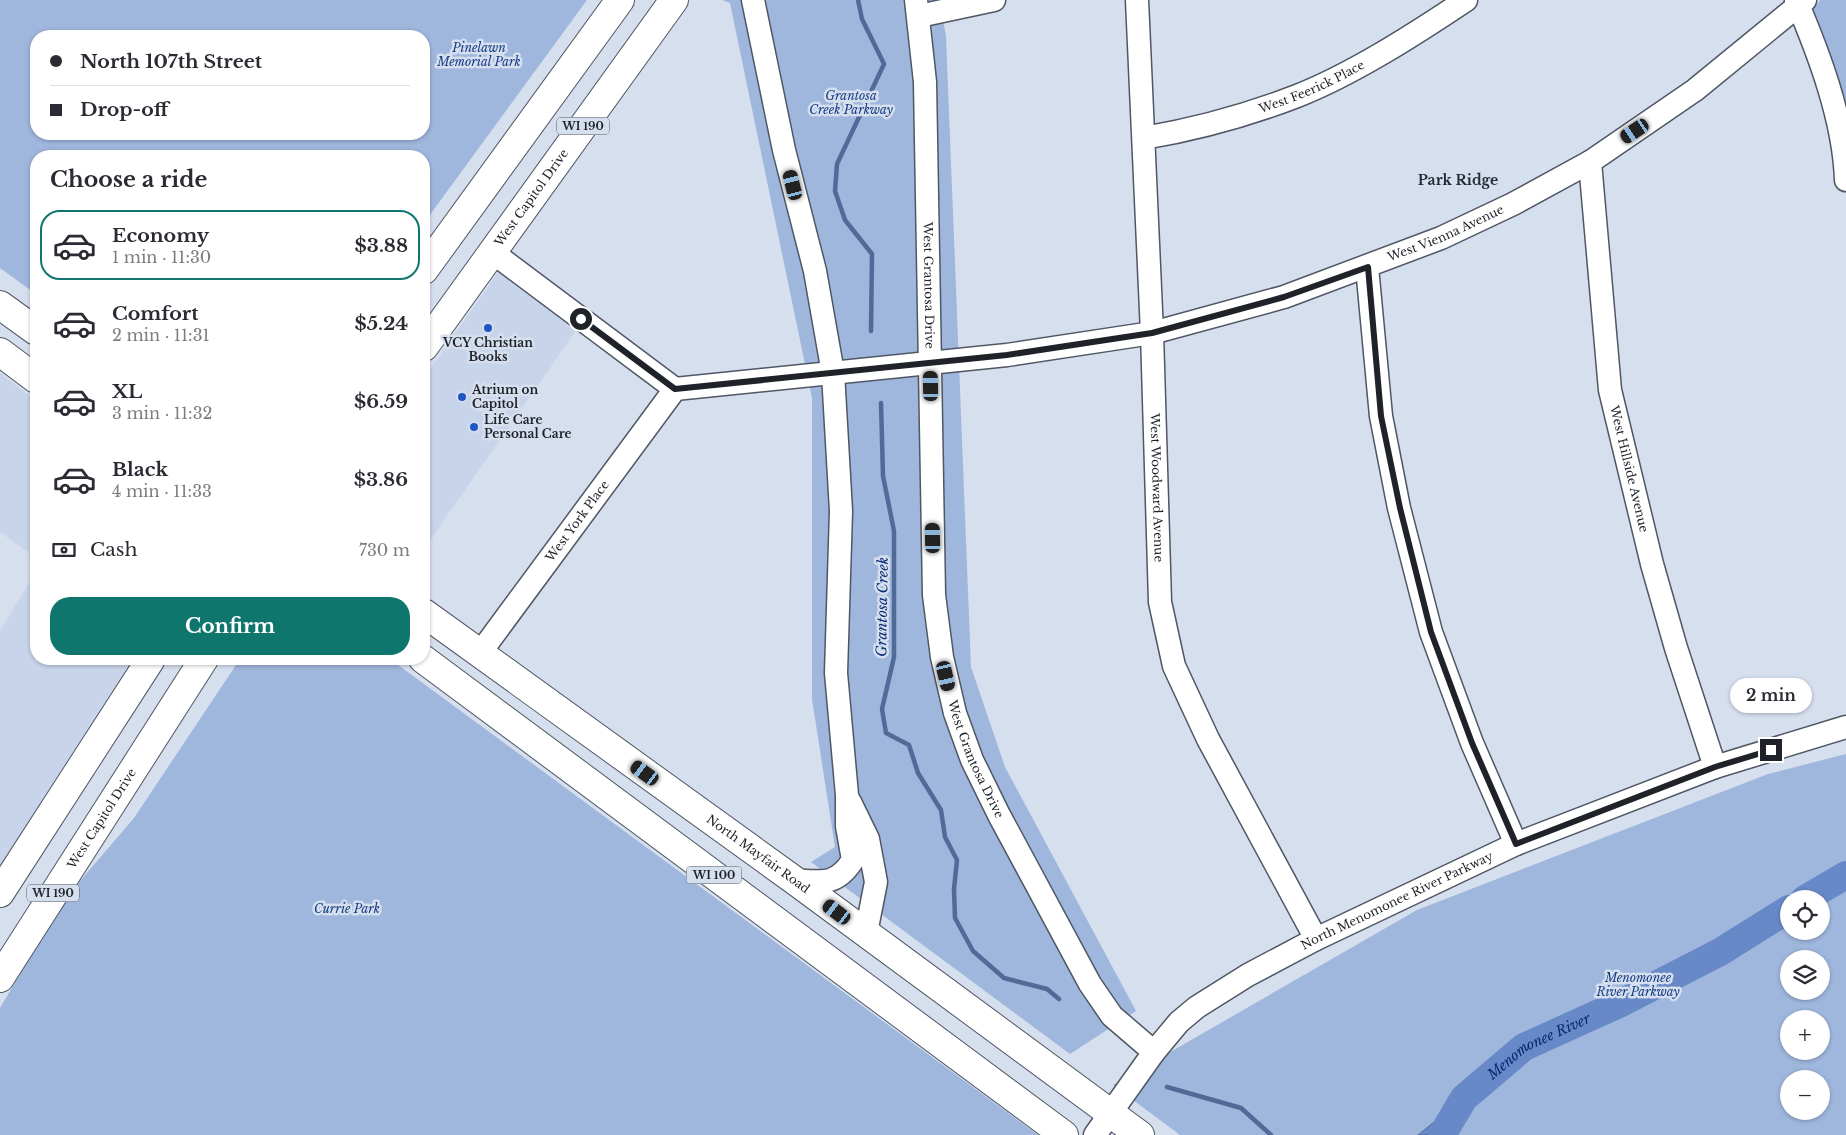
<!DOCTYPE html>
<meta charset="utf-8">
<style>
:root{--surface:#fff;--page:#f2f2f3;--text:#2b2b33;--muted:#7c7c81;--line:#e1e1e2;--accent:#0f766e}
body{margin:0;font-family:"Libre Baskerville",serif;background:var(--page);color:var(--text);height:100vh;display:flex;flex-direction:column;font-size:19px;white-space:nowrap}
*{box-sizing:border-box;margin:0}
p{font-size:16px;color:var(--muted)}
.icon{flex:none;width:28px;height:28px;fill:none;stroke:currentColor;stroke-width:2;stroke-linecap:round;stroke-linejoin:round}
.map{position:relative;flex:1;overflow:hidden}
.drawer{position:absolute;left:30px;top:150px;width:400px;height:515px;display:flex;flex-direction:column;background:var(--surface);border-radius:20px;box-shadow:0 1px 4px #0004}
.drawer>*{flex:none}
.hud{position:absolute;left:30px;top:30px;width:400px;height:110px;border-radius:20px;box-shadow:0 1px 4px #0004;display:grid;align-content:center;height:110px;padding:0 20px;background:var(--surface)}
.fabs{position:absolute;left:1780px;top:890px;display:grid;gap:10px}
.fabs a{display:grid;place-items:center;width:50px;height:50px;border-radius:50%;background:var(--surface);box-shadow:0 1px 4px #0004;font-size:25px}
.end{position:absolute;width:22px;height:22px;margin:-11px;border:6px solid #1f2228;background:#fff;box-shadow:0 0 0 2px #fff}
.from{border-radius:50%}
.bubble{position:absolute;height:35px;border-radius:18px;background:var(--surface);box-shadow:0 1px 4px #0004;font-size:16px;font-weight:800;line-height:35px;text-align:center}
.car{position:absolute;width:15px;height:30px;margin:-15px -8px;border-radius:6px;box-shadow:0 0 4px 1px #0007;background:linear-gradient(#222 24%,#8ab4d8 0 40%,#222 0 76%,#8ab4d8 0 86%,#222 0)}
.hud b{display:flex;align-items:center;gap:18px;height:48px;font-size:19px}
.hud b+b{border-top:1px solid var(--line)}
.hud i{width:12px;height:12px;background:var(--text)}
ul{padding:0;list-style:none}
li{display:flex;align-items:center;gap:15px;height:70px;margin:0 10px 8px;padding:0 10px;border:2px solid transparent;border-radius:20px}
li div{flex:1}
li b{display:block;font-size:19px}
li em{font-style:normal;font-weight:800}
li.current{border-color:var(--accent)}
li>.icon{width:45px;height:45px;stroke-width:1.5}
h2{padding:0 20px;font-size:22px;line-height:60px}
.pay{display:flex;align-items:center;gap:12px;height:55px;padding:0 20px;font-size:19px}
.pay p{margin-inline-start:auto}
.action{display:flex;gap:10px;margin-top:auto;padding:10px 20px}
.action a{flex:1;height:58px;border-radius:20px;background:var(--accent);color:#fff;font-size:20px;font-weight:800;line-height:58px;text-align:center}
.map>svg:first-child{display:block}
.built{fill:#c8d4ea}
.green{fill:#9fb6dd;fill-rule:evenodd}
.water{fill:#6789c7;stroke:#516a97}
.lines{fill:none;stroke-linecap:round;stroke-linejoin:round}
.stream{stroke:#516a97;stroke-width:4.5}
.river{stroke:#6789c7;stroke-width:28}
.minor-casing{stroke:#4f5764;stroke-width:25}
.major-casing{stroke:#4f5764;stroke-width:30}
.minor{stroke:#fff;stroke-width:22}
.major{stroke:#fff;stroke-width:28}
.route{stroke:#1f2228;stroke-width:6}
.poi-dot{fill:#1f55c2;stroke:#d6dfee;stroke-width:2}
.labels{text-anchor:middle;stroke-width:5;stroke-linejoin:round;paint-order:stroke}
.shield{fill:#d6dfee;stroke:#565b63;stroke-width:1}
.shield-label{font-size:11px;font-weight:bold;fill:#1f2228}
.park-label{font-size:12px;font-style:italic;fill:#163c86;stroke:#d6dfee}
.street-label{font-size:12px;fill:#1f2228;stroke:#d6dfee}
.poi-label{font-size:12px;font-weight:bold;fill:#1f2228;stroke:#d6dfee;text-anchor:start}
.neighbourhood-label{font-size:14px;font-weight:bold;fill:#252c37;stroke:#d6dfee}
.water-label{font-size:14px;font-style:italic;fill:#072b74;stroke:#d6dfee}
</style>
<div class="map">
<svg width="1846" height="1135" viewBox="0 0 1846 1135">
<rect width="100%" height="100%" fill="#d6dfee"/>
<path class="built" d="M499,271L577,325L575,332L424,549V378Z
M0,373L36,401V659H132L0,866V631L32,578L29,553L0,532Z"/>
<path class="green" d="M0,0H587L424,223V156H36V294L0,268ZM424,36V134H36V36Z
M722,0H940L946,37L971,667L1005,767L1136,1011L1070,1054L811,862L835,847L812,699V398L730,3Z
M1820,0H1846V117L1812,11Z
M240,659H390L1038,1135H0V1008L40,940L74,888L134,818Z
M1846,754V1135H1180L1113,1085L1417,910L1768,774ZM1789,899H1821V931H1789ZM1789,959H1821V991H1789ZM1789,1019H1821V1051H1789ZM1789,1079H1821V1111H1789Z"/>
<path class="water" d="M1464,1098L1448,1135H1418Z"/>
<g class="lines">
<path class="stream" d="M858,0L862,19L884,64L837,164L835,191L845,220L872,254L871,331
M881,403L883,476L894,531V657L882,709L886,733L909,745L918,773L941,810L945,837L957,860L954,889L955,918L973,951L1004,978L1047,989L1059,999
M1167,1087L1241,1108L1271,1135"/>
<g class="river">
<path d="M1805,899L1846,875"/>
<path id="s1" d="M1442,1135L1464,1098L1524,1047L1619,1004L1720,952L1789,909"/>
</g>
<g class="minor-casing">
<g id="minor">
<path d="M753,0L784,150L815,271L833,373L841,511L836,673L847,795V826L853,860C836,886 823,882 794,880"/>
<path id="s2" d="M916,0L925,82L934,595L942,657L955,713L972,760L999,815L1090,984L1112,1016L1154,1052"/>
<path id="s3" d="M1137,0L1152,333L1160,602L1174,666L1208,739L1316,939"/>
<path d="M1796,0C1819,54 1844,120 1846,180"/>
<path d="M919,16L994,0"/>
<path id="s4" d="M1144,138C1197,129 1248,115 1297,96C1353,74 1415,34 1466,0"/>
<path id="s5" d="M1590,162L1610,390L1652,564L1676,648L1715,767"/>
<path d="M492,252L675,389"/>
<path d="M1367,267L1381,416L1399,508L1431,632L1472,743L1516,844"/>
<path id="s6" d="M675,389L1007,355L1152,333L1284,297L1441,238L1513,204L1590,162L1695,90L1805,0"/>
<path id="s7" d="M480,653L675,389"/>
<path d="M850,802L868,839L876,882L866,933"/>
<path id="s8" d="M1095,1135L1154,1052L1179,1022L1197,1007L1248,975L1316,939L1516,844L1715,767L1846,727"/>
</g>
</g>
<g class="major-casing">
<g id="major">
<path d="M424,270L620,0"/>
<path d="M0,305L36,331"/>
<path id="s9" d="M424,347L674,0"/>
<path d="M0,352L36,379"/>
<path id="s10" d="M424,613L794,880L1140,1135"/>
<path d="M423,659L1064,1135"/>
<path d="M0,893L151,659"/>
<path id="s11" d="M0,978L204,659"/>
</g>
</g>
<use href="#minor" class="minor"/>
<use href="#major" class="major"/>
</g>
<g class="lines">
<path class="route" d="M581,319L675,389L1007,355L1152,333L1284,297L1368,267L1381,416L1400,508L1431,632L1472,743L1516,844L1715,767L1771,750"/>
</g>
<g class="poi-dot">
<circle cx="488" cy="328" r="5"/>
<circle cx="462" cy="397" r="5"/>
<circle cx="474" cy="427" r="5"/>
</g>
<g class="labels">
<g class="shield">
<rect x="557" y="117.5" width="52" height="17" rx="4"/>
<rect x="686.5" y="866.5" width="55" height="17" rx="4"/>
<rect x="27" y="884.5" width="52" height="17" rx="4"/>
</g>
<g class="shield-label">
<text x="583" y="130">WI 190</text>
<text x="714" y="879">WI 100</text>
<text x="53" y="897">WI 190</text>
</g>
<g class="park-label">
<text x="479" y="52">Pinelawn<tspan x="479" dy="14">Memorial Park</tspan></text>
<text x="851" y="100">Grantosa<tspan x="851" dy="14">Creek Parkway</tspan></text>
<text x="347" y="913">Currie Park</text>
<text x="1638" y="982">Menomonee<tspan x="1638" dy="14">River Parkway</tspan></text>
</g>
<g class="street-label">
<text dy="4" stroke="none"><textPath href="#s4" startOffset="176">West Feerick Place</textPath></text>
<text dy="4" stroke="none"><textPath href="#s9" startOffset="184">West Capitol Drive</textPath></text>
<text dy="4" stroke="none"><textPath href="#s6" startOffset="791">West Vienna Avenue</textPath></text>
<text dy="4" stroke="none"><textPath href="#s2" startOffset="286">West Grantosa Drive</textPath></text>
<text dy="4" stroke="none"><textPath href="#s5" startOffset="310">West Hillside Avenue</textPath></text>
<text dy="4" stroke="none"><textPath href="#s3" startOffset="488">West Woodward Avenue</textPath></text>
<text dy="4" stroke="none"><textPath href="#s7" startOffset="164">West York Place</textPath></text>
<text dy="4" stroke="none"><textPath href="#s2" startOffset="766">West Grantosa Drive</textPath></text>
<text dy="4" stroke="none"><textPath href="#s11" startOffset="189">West Capitol Drive</textPath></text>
<text dy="4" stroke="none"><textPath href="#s10" startOffset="412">North Mayfair Road</textPath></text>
<text dy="4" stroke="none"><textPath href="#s8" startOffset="391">North Menomonee River Parkway</textPath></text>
</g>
<g class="poi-label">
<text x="488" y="347" text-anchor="middle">VCY Christian<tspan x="488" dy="14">Books</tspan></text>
<text x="472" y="394">Atrium on<tspan x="472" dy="14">Capitol</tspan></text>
<text x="484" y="424">Life Care<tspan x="484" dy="14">Personal Care</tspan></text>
</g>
<g class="neighbourhood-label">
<text x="1458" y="185">Park Ridge</text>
</g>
<g class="water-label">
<text transform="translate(882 607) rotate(-89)" y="5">Grantosa Creek</text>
<text dy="5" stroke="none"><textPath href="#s1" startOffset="135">Menomonee River</textPath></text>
</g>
</g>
</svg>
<div class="fabs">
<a><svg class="icon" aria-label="locate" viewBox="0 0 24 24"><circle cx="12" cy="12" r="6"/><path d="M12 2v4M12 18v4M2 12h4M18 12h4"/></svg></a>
<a><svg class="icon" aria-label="layers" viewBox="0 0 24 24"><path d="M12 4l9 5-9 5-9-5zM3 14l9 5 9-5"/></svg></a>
<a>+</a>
<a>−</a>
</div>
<i class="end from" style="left:581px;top:319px"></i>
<i class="end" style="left:1771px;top:750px"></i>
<div class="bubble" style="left:1730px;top:678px;width:82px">2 min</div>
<i class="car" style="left:1635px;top:131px;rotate:236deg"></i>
<i class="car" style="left:793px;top:185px;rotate:346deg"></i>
<i class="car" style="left:931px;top:386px;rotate:359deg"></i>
<i class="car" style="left:933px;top:538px;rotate:359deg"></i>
<i class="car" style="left:946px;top:676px;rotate:167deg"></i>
<i class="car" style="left:645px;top:773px;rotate:306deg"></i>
<i class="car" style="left:837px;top:912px;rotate:307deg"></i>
<div class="hud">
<b><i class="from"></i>North 107th Street</b>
<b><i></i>Drop-off</b>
</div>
<section class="drawer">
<h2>Choose a ride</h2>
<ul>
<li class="current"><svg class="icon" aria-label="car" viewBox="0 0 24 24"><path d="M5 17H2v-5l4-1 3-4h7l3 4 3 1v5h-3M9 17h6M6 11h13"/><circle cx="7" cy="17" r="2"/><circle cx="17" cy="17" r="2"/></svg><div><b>Economy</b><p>1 min · 11:30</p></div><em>$3.88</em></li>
<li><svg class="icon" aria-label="car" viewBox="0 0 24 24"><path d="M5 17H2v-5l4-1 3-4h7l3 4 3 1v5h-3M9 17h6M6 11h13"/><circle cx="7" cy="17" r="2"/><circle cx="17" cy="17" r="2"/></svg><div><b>Comfort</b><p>2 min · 11:31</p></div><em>$5.24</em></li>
<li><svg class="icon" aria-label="car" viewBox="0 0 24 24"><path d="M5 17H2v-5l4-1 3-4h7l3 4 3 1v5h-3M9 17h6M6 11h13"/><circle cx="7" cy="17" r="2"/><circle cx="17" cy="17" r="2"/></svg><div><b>XL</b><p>3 min · 11:32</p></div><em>$6.59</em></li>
<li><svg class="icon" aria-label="car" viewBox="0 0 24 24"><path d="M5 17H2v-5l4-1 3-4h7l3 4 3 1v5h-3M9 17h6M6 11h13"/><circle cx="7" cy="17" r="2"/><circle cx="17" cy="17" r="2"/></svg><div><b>Black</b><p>4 min · 11:33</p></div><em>$3.86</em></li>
</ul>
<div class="pay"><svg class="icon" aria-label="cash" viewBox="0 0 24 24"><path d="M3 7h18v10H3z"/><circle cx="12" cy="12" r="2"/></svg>Cash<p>730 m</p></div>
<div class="action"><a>Confirm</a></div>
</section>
</div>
